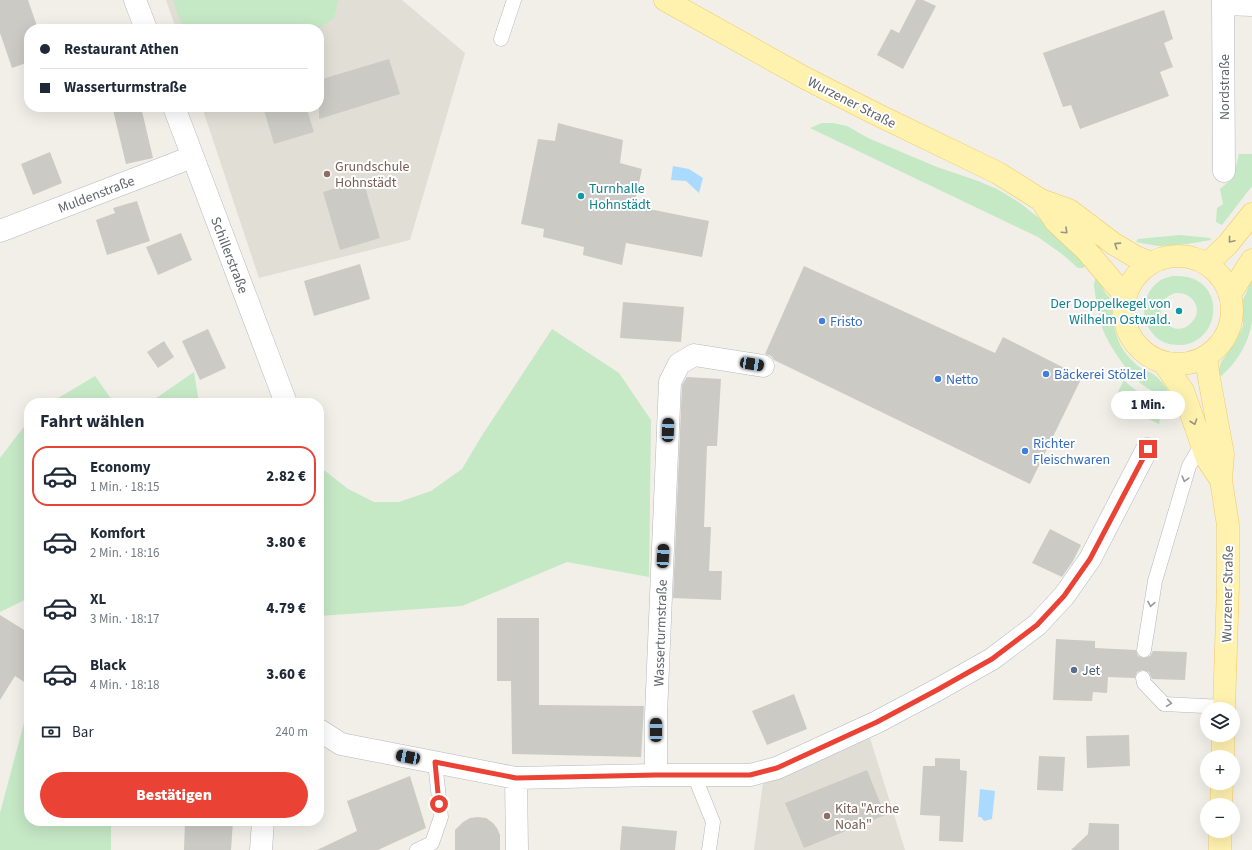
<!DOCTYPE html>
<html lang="de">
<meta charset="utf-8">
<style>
:root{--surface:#fff;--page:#f2f2f3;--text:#1f2937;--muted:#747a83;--line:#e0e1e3;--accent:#ea4335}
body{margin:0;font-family:"Source Sans 3",sans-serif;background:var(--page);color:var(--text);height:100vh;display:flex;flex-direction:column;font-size:15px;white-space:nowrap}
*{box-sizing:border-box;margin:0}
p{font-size:13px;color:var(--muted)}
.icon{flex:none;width:22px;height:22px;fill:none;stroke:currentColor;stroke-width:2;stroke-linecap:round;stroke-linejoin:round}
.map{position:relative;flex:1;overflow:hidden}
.details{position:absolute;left:24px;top:398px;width:300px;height:428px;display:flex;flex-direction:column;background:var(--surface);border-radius:16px;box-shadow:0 4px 16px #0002}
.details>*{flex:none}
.banner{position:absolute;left:24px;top:24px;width:300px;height:88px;border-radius:16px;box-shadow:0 4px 16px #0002;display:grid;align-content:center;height:88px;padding:0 16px;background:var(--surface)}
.buttons{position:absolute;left:1200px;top:702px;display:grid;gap:8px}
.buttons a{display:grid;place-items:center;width:40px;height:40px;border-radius:50%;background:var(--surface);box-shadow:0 4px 16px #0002;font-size:20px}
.end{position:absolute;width:18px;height:18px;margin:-9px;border:5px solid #ea4335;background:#fff;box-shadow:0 0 0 2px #fff}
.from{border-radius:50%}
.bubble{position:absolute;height:28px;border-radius:14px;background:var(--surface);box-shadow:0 4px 16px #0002;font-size:13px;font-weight:800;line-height:28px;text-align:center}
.car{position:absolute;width:12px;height:24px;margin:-12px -6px;border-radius:5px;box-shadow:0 0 3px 1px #0007;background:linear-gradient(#222 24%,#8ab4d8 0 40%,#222 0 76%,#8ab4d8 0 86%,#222 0)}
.banner b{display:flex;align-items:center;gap:14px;height:38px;font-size:15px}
.banner b+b{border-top:1px solid var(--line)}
.banner i{width:10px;height:10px;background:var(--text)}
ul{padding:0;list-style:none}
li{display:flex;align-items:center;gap:12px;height:60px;margin:0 8px 6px;padding:0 8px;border:2px solid transparent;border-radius:16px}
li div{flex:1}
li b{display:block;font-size:15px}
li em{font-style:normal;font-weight:800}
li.selected{border-color:var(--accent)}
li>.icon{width:36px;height:36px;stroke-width:1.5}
h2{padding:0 16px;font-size:18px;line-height:48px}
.pay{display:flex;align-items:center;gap:10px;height:44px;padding:0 16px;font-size:15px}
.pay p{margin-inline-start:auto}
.action{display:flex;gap:8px;margin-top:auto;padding:8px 16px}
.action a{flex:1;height:46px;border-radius:24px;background:var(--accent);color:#fff;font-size:16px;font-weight:800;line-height:46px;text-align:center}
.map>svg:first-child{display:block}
.education{fill:#e1ded6}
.green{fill:#c5e8c5;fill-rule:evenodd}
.water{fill:#aadaff}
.building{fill:#cccac5}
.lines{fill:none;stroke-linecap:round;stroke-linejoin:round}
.lane-casing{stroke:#b5b8bc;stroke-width:15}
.street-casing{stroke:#b5b8bc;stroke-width:23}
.primary-casing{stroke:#f2c960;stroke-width:23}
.lane{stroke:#fff;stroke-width:14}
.street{stroke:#fff;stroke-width:22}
.primary{stroke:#fff2af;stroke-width:22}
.oneway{stroke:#979581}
.oneway2{stroke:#979a9d}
.route{stroke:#ea4335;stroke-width:5}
.education-dot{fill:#8d6e63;stroke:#fff;stroke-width:1.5}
.culture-dot{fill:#0f9aa8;stroke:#fff;stroke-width:1.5}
.shop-dot{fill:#3f7fe0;stroke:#fff;stroke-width:1.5}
.service-dot{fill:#5c6f8a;stroke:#fff;stroke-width:1.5}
.labels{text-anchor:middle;stroke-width:4;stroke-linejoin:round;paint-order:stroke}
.street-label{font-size:14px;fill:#5f6368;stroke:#fff}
.education-label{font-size:14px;fill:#785e54;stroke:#fff;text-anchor:start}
.culture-label{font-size:14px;fill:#0d838f;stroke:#fff;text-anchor:start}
.shop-label{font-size:14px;fill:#366cbe;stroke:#fff;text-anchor:start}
.service-label{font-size:14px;fill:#4e5e75;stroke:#fff;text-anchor:start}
</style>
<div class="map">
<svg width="1252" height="850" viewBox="0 0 1252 850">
<rect width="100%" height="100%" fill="#f1efe8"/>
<path class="education" d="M166,0H402L465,53L410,240L259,278L202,107H319V29H176Z
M870,738L905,850H754L763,782Z"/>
<path class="green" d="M173,0H338L334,18L318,29H183Z
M822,123H833L847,126L868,138L937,167L978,181L997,189L1020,203L1044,222L1087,264L1083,268H1078L1062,254L1038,237L810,128Z
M1239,154H1252V186L1222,225L1216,222L1217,208L1223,204L1220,189L1233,178Z
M1180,235L1210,238L1211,240L1187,244L1158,246L1136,242L1138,239Z
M1096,276L1106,294L1111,299C1113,329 1116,350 1142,369C1146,371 1150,372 1153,374C1159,378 1164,385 1168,390C1146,405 1110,348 1103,330C1101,324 1094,291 1094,285C1094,282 1096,279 1096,276Z
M1173,276C1180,276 1187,276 1194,279C1227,294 1215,345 1179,345C1170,345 1160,342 1154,335C1138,319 1142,292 1161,280C1164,278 1169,277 1173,276ZM1175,293C1186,292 1196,298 1197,310C1197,316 1194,320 1190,324C1170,342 1144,304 1175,293Z
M1252,279C1252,293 1252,306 1252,320C1250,341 1237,363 1221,376L1218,374L1221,362L1236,341L1243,326V300Z
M552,329L619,373L651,420L649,577L567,562L462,606L319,616V466L348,489L374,502H399L431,491L462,469L481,437Z
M194,372L199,403H149Z
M95,376L114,403H50Z
M1124,380C1132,389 1152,400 1157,408C1161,413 1160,418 1159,424L1113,402Z
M29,420V598L0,612V458Z
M29,712V821H239V824L111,826V850H0V813L25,719Z"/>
<path class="water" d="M673,166L689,169L703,178L699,193L686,181L671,180Z
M980,789L995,791L992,819L984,821L981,817H978Z"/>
<path class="building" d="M0,0H28L38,29H29V62L12,68L0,33Z
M916,0H923L936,6L903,69L877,55L891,29L899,33Z
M1164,10L1173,39L1164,43L1173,67L1160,72L1169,96L1080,129L1071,105L1063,107L1043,53Z
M389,59L400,94L319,119V80Z
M126,107H141L153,158L126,164L113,110Z
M263,107H306L314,132L274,144Z
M558,123L623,140L620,163L642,169L634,206L709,221L702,257L626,243L622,265L583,255L584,247L543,237L544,229L521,224L538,139L555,141Z
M50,152L62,183L33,195L21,164Z
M363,180L380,238L340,250L323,192Z
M137,201L150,241L107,255L96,220L115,213L113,208Z
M181,233L192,260L158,275L146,247Z
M360,264L370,299L314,316L304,281Z
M804,266L995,353L1003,337L1082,377L1030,484L774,360L771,356L765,354Z
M623,302L684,307L681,342L620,338Z
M208,329L226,368L200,380L182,341Z
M164,341L174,357L158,368L147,352Z
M687,377L721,379L717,446H707L704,527H711L709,571H722L721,600L673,598L682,385Z
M1050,529L1081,545L1073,561L1062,577L1032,563Z
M0,615L29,633V685L15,676L0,700Z
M497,618H539V705L644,706L641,757L512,754L511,681H497Z
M1056,639L1095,641V648L1136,650L1138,656L1143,658L1150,656L1153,651L1187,652L1185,680L1152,679L1149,672L1142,670L1137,672L1135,678L1108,677L1107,693L1093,692L1092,701L1053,700Z
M794,694L807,729L767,745L752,711Z
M1129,735L1130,766L1087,768L1086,736Z
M1039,756L1065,757L1063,791L1037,790Z
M935,758L960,759V770L967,771L963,842L939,841L940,816L920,815L923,766H935Z
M867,770L885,815L804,848L785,803Z
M410,776L426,828L378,850H317L357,831L347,801Z
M478,817L486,818L493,823L497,828L500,835V850H455V830L463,822L470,818Z
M185,821H233L231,850H184Z
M1089,823L1119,824V850H1071L1088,834Z
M622,826L677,831L675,850H620Z"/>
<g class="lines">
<g class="lane-casing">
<path id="lane" d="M501,39L514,0
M1144,650L1155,581L1189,466L1202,444
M1143,678L1144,683L1164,704L1224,707
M694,775L713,822L709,850
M417,850L432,843L441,817L435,762"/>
</g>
<g class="street-casing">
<path id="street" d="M135,0L146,29
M1223,0L1224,171
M1223,4L1252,5
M174,107L286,403
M0,231L192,157
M319,730L341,744L516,778L656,775H750L777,768L877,722L937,690L992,659L1037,625L1064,596L1090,559L1147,449
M656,775V715L670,382L679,364L694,355L763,366
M516,778L517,850
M261,850L263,821"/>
</g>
<g class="primary-casing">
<path id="primary" d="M665,0L805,78L876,114L998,173L1041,200L1069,210L1114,244L1136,257L1151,263
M1041,200L1056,222L1086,250L1125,296
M1124 310a54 54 0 1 1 108 0a54 54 0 1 1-108 0Z
M1207,264L1228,244L1252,214
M1230,294L1252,260
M1206,357L1209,378L1223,454L1221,480L1228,525V586L1224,709
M1164,363L1183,391L1207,459L1221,480
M1223,757V735
M1221,805L1222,783
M1220,850V831"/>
</g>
<use href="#lane" class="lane"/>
<use href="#street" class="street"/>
<use href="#primary" class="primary"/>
</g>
<defs><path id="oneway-chevron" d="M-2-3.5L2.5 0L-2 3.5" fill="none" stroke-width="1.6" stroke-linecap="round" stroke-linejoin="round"/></defs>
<g class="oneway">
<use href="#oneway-chevron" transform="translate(1065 231) rotate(43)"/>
<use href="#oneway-chevron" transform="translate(1231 240) rotate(130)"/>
<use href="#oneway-chevron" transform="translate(1117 245) rotate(-147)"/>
<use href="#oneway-chevron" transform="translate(1194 422) rotate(71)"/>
</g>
<g class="oneway2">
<use href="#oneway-chevron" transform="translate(1185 479) rotate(106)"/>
<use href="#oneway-chevron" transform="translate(1151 604) rotate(100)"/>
<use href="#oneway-chevron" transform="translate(1169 703) rotate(8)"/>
</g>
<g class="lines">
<path class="route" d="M439,804L435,762L516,778L656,775H750L777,768L877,722L937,690L992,659L1037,625L1064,596L1090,559L1148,449"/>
</g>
<g class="education-dot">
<circle cx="327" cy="174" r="4"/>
<circle cx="827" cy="816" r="4"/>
</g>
<g class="culture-dot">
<circle cx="581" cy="196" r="4"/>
<circle cx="1179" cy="311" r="4"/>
</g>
<g class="shop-dot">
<circle cx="822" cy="321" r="4"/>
<circle cx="1046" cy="374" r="4"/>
<circle cx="938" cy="379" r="4"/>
<circle cx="1025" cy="451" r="4"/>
</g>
<circle class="service-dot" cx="1074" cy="670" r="4"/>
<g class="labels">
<g class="street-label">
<text transform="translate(1224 87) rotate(-90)" y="5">Nordstraße</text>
<text transform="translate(852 102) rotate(27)" y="5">Wurzener Straße</text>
<text transform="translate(96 194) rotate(-21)" y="5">Muldenstraße</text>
<text transform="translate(230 255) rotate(69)" y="5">Schillerstraße</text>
<text transform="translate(1227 594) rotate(-89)" y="5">Wurzener Straße</text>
<text transform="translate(660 633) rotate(-88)" y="5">Wasserturmstraße</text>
</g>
<g class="education-label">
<text x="335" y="171">Grundschule<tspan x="335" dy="16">Hohnstädt</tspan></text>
<text x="835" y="813">Kita "Arche<tspan x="835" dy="16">Noah"</tspan></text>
</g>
<g class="culture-label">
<text x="589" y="193">Turnhalle<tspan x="589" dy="16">Hohnstädt</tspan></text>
<text x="1171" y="308" text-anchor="end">Der Doppelkegel von<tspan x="1171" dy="16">Wilhelm Ostwald.</tspan></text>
</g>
<g class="shop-label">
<text x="830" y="326">Fristo</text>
<text x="1054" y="379">Bäckerei Stölzel</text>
<text x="946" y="384">Netto</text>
<text x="1033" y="448">Richter<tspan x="1033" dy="16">Fleischwaren</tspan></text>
</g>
<g class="service-label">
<text x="1082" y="675">Jet</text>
</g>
</g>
</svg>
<div class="buttons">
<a><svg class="icon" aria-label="layers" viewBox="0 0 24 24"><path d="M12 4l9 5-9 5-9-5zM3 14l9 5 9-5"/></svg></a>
<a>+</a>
<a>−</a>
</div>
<i class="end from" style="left:439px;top:804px"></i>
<i class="end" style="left:1148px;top:449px"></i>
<div class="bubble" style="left:1111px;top:391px;width:74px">1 Min.</div>
<i class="car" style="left:752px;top:364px;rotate:99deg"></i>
<i class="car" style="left:668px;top:430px;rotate:2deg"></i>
<i class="car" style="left:663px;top:556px;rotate:3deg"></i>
<i class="car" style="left:656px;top:730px;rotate:0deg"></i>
<i class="car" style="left:408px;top:757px;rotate:281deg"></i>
<div class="banner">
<b><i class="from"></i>Restaurant Athen</b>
<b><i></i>Wasserturmstraße</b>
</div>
<section class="details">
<h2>Fahrt wählen</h2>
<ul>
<li class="selected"><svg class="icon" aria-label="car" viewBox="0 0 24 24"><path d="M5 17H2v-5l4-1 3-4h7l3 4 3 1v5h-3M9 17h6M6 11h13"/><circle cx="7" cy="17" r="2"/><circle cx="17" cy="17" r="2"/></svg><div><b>Economy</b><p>1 Min. · 18:15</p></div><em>2.82 €</em></li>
<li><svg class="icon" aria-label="car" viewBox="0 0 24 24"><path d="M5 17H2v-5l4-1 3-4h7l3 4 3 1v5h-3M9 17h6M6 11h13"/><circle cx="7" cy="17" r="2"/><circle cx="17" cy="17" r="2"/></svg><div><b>Komfort</b><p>2 Min. · 18:16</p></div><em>3.80 €</em></li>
<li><svg class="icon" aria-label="car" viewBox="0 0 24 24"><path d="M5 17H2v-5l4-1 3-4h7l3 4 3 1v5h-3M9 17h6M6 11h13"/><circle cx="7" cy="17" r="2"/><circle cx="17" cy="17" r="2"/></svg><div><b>XL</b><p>3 Min. · 18:17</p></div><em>4.79 €</em></li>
<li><svg class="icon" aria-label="car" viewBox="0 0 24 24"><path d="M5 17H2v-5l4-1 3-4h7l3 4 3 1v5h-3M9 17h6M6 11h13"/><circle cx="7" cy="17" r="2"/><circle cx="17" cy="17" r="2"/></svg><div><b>Black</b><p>4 Min. · 18:18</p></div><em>3.60 €</em></li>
</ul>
<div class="pay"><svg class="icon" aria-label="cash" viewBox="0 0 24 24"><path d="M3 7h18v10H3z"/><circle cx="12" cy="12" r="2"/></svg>Bar<p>240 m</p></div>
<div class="action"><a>Bestätigen</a></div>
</section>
</div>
